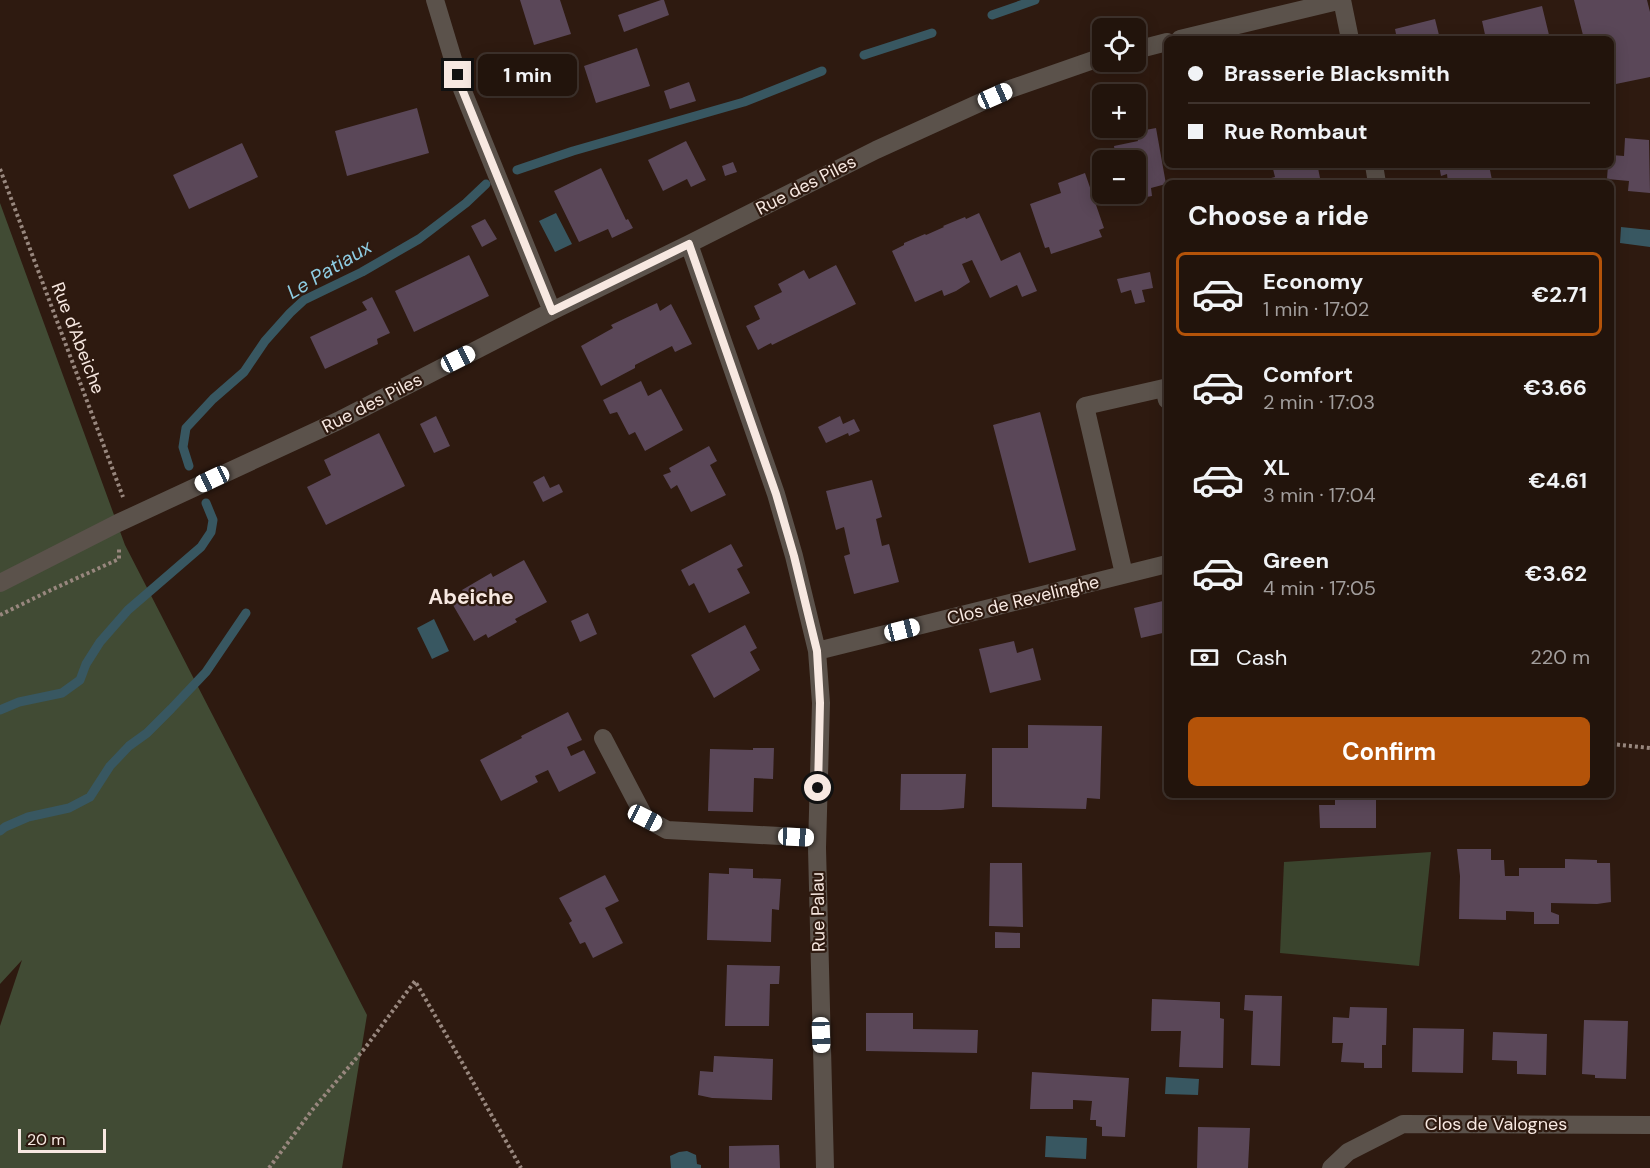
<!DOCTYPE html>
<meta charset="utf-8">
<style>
:root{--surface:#22140c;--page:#2e211a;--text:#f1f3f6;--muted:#a29e9d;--line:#3f332d;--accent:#b45309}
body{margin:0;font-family:"DM Sans",sans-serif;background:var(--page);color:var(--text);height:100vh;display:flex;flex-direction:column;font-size:22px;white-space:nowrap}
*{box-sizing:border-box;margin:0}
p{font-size:20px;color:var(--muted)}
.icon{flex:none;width:33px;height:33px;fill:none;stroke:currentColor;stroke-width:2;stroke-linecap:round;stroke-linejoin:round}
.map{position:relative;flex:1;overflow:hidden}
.drawer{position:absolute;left:1164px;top:180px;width:450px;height:618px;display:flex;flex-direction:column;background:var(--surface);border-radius:9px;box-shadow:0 3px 15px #0003,0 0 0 2px var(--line)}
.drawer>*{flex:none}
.hud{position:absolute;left:1164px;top:36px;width:450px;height:132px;border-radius:9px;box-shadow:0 3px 15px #0003,0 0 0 2px var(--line);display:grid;align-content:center;height:132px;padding:0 24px;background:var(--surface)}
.fabs{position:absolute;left:1092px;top:18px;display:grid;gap:12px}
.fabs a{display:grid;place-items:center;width:54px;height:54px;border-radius:9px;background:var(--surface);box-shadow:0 3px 15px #0003,0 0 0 2px var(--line);font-size:30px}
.scale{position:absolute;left:18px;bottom:15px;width:88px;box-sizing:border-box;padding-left:6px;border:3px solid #f7e8e1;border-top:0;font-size:16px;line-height:21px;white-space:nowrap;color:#f7e8e1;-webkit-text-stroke:4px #2e1a10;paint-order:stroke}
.end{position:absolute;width:27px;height:27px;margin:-14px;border:8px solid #f7e8e1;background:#111;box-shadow:0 0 0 3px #111}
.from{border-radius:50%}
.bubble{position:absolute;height:42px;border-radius:9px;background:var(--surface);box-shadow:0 3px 15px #0003,0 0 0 2px var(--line);font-size:20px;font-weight:700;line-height:42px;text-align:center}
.car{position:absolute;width:18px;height:36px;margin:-18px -9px;border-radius:8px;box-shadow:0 0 4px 2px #0007;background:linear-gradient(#fff 24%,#345 0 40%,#fff 0 76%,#345 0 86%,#fff 0)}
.hud b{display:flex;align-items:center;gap:21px;height:57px;font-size:22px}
.hud b+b{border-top:2px solid var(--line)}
.hud i{width:15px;height:15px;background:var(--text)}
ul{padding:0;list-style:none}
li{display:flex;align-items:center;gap:18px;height:84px;margin:0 12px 9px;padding:0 12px;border:3px solid transparent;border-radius:9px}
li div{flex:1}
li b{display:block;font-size:22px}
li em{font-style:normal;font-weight:700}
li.current{border-color:var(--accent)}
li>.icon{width:54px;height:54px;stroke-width:1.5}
h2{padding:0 24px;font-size:27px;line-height:72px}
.pay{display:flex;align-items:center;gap:15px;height:66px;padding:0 24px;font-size:22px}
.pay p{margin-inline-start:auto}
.primary-button{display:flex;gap:12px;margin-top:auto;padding:12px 24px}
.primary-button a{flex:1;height:69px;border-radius:9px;background:var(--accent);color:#fff;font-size:24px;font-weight:700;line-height:69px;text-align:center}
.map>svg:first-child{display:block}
.green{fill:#3a442d}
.forest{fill:#414b34}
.water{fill:#385761}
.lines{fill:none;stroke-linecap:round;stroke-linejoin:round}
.stream{stroke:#385761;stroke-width:9}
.building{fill:#5a4758}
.path{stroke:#98877e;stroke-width:4;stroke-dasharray:3 3;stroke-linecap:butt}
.minor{stroke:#5b524b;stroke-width:18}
.route{stroke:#f7e8e1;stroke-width:8}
.labels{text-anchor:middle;stroke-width:4.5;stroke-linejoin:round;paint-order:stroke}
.street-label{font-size:18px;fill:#f7e8e1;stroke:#2e1a10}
.water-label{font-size:20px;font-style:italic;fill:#8ecce2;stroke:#2e1a10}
.quarter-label{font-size:21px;font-weight:bold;fill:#f7e8e1;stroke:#2e1a10}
</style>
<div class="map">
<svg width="1650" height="1168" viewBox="0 0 1650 1168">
<rect width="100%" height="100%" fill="#2e1a10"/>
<path class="green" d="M1431,852L1419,966L1280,953L1284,862Z"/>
<path class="forest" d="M0,203L125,545L367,1015L342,1168H0V1026L22,960L0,984Z"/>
<path class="water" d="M556,213L572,244L555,252L539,221Z
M1621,227L1650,230V247L1620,243Z
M434,619L449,651L432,659L417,628Z
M1166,1077L1199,1079L1198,1095L1165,1094Z
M1046,1136L1087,1138L1086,1159L1045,1157Z
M687,1151L696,1155L697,1164L701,1165V1168H671L670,1156L679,1152Z"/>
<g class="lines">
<path class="stream" d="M992,15L1035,0
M864,55L932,33
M517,170L573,151L744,102L822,71
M189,466L183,447L186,428L213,399L244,372L265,341L290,313L304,300L362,272L419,239L466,203L486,184
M0,710L19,702L62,693L80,680L86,664L100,642L128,610L201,547L211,532L213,520L206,503
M0,831L5,827L28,817L69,808L90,797L110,766L129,746L147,733L171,709L206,672L246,613"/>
</g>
<path class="building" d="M520,0H560L571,34L534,45Z
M661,0H664L669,15L624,32L618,15Z
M1574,0H1647L1650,12V77L1611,85V39H1584Z
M1542,6L1550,39H1486L1482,21Z
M1435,19L1440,39H1397L1395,29Z
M637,48L650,86L596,103L584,66Z
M689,82L696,101L670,109L664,91Z
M417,108L429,153L347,176L335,131Z
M1156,128L1166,184L1151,188L1152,196L1125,201L1123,194H1136V160H1116L1114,146L1138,141L1135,132Z
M1625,138L1649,140L1650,193L1628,191L1629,181L1607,179L1608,165H1611V155L1624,156Z
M686,141L706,180L691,187L687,179L663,191L648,160Z
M242,143L258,177L189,209L173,175Z
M733,162L737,172L725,176L722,166Z
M1272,165H1308L1309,170L1318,168L1321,183H1262V180L1275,177Z
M1439,165H1489L1492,180L1484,182L1485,183H1448L1447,174L1441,176Z
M601,168L626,220L628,219L633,228L612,238L608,229L579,242L554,191Z
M1085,173L1104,228L1099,230L1102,237L1051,254L1049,247L1045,248L1030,204L1061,193L1058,183Z
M979,213L1001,261L1020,252L1037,291L1022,297L1017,285L990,298L972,260L962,264L970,282L956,291L944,296L942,290L915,302L892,251L904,245V243L925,234L926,235L944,227L943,226L965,217L966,219Z
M485,219L497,239L482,247L471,226Z
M469,255L489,296L414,332L395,291Z
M836,265L856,304L772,345L771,343L758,350L746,326L760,319L754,306L782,292L778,284L804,270L809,279Z
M1150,272L1153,288L1142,290L1145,302L1135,304L1131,290L1121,293L1117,279Z
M372,297L390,333L377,339L378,344L325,369L310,337L367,310L362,302Z
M657,303L660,311L671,304L692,344L675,352L672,346L635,365V368L601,386L581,346L613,328L611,325Z
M641,381L648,396L661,389L683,430L645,451L635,432L629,435L617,412L610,414L603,400Z
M1040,412L1076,550L1029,563L993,425Z
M436,416L450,446L434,453L420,424Z
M840,416L843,424L854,419L860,431L849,436L848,433L826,443L818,427Z
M379,433L405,486L326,525L307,487L331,475L324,460Z
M709,446L717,461L710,465L726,495L691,512L677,485L671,489L663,475L671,472L669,468Z
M544,476L550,488L559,484L563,492L543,502L533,482Z
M872,480L882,517L876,519L882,546L889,544L899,582L854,594L844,556L850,554L844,527L836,530L826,491Z
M731,544L743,566L737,569L750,593L709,613L694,583L689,586L681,570Z
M524,560L547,602L515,619L517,622L488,638L486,634L474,641L450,600L464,593L462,590L491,573L493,577Z
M1167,600V632L1141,638L1134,608Z
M588,613L597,634L580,642L571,621Z
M745,625L757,648L750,652L760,670L714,698L691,655Z
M1014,641L1017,653L1033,648L1041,680L990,693L979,649Z
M568,712L582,740L567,747L571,756L584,750L596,773L559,792L548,770L535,776L538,782L501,801L480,760L522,738L521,736Z
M1028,725L1102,726L1100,799L1087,798L1086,809L992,807V748H1028Z
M753,748H774L773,779L754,778L753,812L708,811L710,749L753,750Z
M901,774H966L964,808L941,810H900Z
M1335,795H1376V828H1320L1319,805H1335Z
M1457,849H1491V860H1504L1505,876H1519V868H1565V859L1597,860V863H1610L1611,902L1597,904L1551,903V912L1559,915V924H1534V912L1506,911V920L1459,919L1460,876Z
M990,863H1022L1023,927L989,926Z
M729,868L753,869V878L781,879L779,910L772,909L771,942L707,940L709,873L729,874Z
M605,875L619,901L605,908L623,943L593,958L585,942L580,944L569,923L572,921L559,898Z
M995,932L1020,933V948H995Z
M727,965L780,966L779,984H770L769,1026H725Z
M1245,995L1282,996L1280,1066L1251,1065L1253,1011L1244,1010Z
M1152,999L1220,1002V1018L1224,1019L1223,1068L1179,1067L1181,1031H1151Z
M1350,1007L1387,1008L1386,1045H1382V1068H1364V1063L1341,1062L1343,1043H1332L1333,1017L1349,1018Z
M866,1013H913V1029L978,1030L977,1053L866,1051Z
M1584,1020L1628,1021L1626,1079L1595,1078V1075L1582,1074Z
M1413,1028L1464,1029L1463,1073L1412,1072Z
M1493,1032L1547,1034L1546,1075L1517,1074V1061L1492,1060Z
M714,1056L773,1059L772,1100L712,1098L698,1095L700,1071L713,1072Z
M1032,1072L1129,1078L1125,1137L1102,1136V1127L1096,1126V1120H1090L1092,1101L1073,1100V1109H1030Z
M1198,1127L1250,1128L1248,1168H1197Z
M779,1145L780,1168H729V1146Z"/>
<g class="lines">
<path class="path" d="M0,169L123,497
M0,615L53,589L119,559V548
M1611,744L1650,748
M269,1168L313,1109L365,1048L415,981L459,1057L521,1168"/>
<path class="minor" d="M435,0L462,89L552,311
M1342,0L1350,39
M1180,39L1342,0
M1136,50L1167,42
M1374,165L1377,183
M689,244L776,494L794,556L817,651L821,703L817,848L825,1168
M1124,574L1085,406L1164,388L1167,400
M0,583L118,523L338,421L552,311L689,244L876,150L1010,89L1102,57
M817,651L1167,564
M603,738L645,818L667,830L817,838
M1331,1168L1348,1152L1403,1124L1650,1125"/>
</g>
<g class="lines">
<path class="route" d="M458,75L462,89L552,311L689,244L776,494L794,556L817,651L820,703L818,788"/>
</g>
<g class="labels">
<g class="street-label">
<text transform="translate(806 185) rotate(-27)" y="6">Rue des Piles</text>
<text transform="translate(78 338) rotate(69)" y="6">Rue d'Abeiche</text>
<text transform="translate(372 403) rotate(-27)" y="6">Rue des Piles</text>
<text transform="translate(1023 600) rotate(-14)" y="6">Clos de Revelinghe</text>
<text transform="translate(818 912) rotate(-91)" y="6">Rue Palau</text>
<text x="1496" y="1130">Clos de Valognes</text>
</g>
<g class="water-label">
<text transform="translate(329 269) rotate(-31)" y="7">Le Patiaux</text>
</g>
<g class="quarter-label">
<text x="471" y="604">Abeiche</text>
</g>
</g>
</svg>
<div class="fabs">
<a><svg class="icon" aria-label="locate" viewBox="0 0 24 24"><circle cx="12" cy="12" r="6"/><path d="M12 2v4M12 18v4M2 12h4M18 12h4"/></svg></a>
<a>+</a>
<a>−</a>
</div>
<div class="scale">20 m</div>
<i class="end from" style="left:818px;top:788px"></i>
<i class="end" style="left:458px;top:75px"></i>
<div class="bubble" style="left:478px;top:54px;width:99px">1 min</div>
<i class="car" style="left:995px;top:96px;rotate:66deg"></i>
<i class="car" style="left:458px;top:359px;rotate:63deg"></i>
<i class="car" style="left:212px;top:479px;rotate:245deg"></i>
<i class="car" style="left:902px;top:630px;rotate:76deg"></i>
<i class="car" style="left:645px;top:818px;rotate:117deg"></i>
<i class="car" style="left:796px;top:837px;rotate:93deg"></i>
<i class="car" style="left:821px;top:1035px;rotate:178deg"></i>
<div class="hud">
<b><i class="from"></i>Brasserie Blacksmith</b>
<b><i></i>Rue Rombaut</b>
</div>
<section class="drawer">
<h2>Choose a ride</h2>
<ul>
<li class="current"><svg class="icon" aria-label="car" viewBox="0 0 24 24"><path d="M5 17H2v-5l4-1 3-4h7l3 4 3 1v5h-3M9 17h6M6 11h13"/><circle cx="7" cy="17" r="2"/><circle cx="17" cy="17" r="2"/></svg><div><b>Economy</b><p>1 min · 17:02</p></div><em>€2.71</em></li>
<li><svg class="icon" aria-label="car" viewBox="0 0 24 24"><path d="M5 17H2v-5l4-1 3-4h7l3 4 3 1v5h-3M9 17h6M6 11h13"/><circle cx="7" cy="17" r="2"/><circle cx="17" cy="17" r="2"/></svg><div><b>Comfort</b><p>2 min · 17:03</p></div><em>€3.66</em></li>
<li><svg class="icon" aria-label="car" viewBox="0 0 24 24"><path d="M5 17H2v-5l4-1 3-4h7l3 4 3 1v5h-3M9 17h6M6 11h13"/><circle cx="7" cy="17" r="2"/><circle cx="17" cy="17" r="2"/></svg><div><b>XL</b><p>3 min · 17:04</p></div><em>€4.61</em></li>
<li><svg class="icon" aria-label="car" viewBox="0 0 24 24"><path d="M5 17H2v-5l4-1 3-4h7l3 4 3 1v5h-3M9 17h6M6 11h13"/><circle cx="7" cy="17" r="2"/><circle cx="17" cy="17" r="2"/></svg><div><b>Green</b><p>4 min · 17:05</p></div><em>€3.62</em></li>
</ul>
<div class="pay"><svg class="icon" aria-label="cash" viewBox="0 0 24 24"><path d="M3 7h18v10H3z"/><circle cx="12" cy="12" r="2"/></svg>Cash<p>220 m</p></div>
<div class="primary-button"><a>Confirm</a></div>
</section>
</div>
